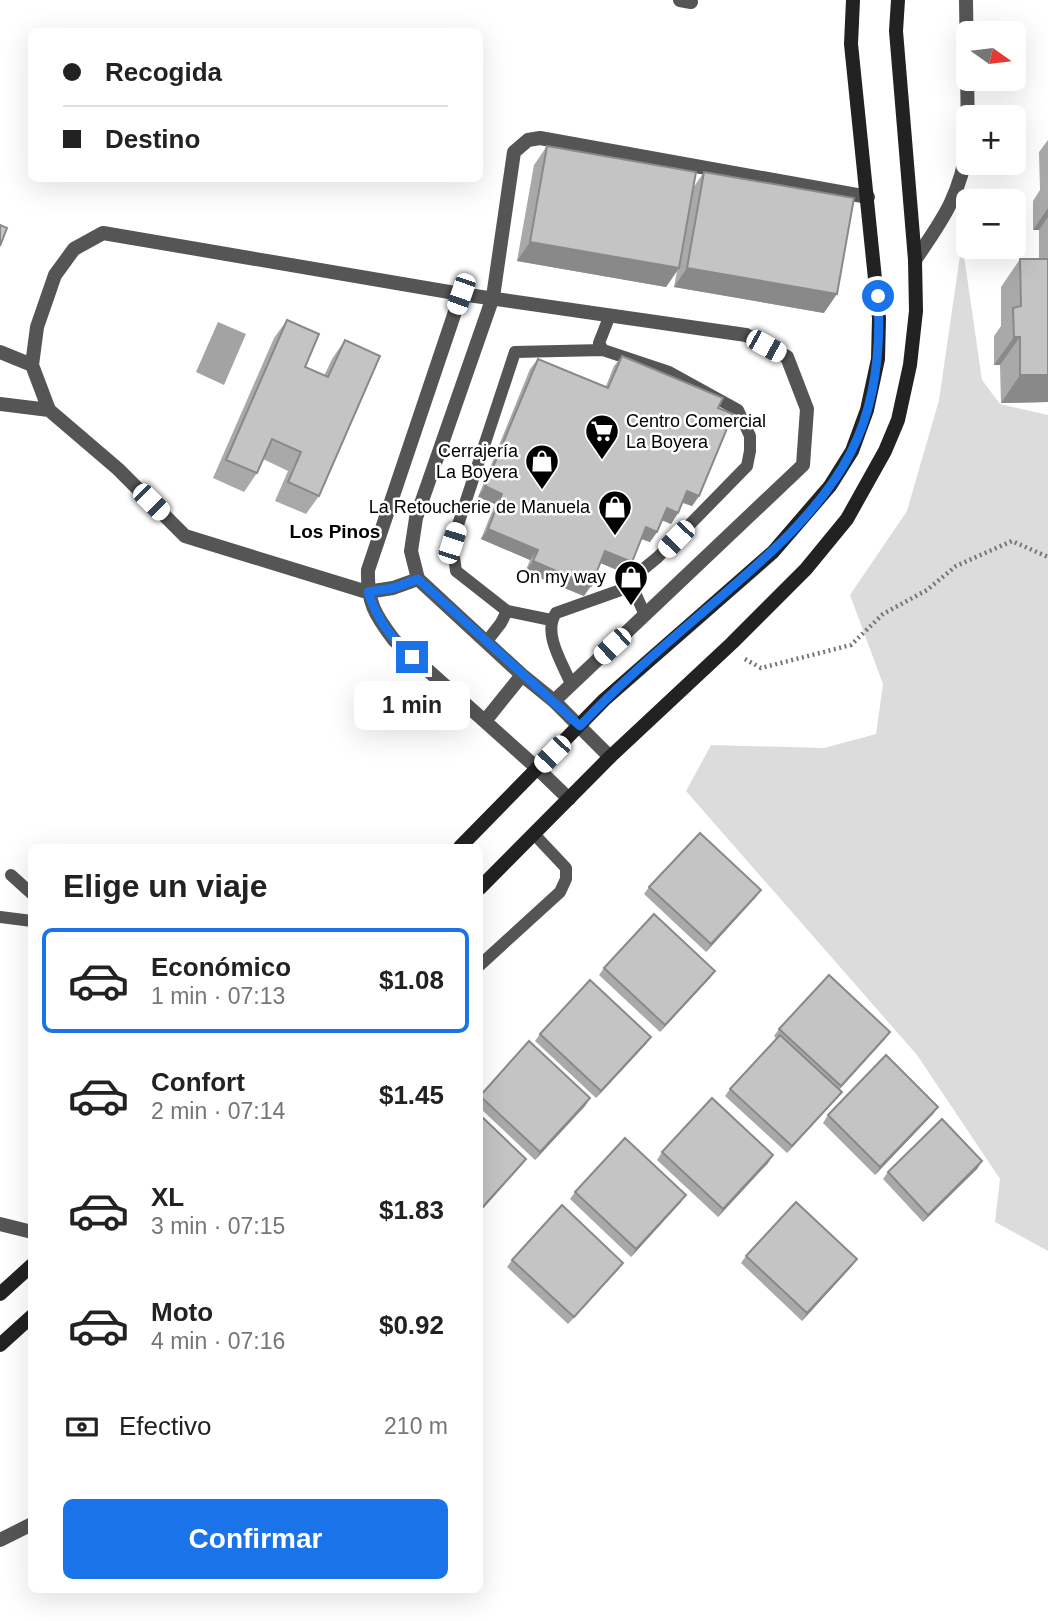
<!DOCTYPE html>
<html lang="es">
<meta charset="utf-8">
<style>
:root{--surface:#fff;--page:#f2f2f2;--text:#222;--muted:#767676;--line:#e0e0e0;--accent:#1a73e8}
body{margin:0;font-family:Arial,sans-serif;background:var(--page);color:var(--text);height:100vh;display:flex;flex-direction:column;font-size:26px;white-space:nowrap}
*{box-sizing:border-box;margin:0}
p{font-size:23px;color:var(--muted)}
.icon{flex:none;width:38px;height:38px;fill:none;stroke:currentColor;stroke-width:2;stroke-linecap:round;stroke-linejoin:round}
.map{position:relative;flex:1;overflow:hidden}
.side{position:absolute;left:28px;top:844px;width:455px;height:749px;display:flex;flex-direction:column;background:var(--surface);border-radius:10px;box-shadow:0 7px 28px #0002}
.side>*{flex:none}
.hud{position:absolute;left:28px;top:28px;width:455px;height:154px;border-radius:10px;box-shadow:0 7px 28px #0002;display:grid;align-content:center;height:154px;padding:0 35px;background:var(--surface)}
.needle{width:46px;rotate:104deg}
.tools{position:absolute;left:956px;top:21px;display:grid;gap:14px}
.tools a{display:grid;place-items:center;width:70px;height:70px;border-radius:10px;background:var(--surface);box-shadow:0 7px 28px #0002;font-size:35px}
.end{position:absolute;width:32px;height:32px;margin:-16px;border:9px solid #1a73e8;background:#fff;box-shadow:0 0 0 4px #fff}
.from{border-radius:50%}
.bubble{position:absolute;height:49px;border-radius:10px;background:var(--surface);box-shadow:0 7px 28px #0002;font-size:23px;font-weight:600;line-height:49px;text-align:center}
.car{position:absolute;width:21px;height:42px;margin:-21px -10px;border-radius:9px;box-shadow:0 0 5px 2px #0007;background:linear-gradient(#fff 24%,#345 0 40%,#fff 0 76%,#345 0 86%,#fff 0)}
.hud b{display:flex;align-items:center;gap:24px;height:66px;font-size:26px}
.hud b+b{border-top:2px solid var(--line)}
.hud i{width:18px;height:18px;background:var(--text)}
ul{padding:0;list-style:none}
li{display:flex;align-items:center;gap:21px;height:105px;margin:0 14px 10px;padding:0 21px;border:4px solid transparent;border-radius:10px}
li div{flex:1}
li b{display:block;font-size:26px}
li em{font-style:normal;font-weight:600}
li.active{border-color:var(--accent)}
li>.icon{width:63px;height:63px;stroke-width:1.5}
h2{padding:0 35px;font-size:32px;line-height:84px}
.pay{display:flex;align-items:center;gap:18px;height:77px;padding:0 35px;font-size:26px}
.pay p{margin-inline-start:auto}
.action{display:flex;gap:14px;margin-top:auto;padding:14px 35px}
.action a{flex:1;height:80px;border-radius:10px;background:var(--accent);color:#fff;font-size:28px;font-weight:600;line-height:80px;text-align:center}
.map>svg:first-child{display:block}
.green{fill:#dcdcdc}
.water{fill:#a3a3a3}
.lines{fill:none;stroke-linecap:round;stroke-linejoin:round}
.path{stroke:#777;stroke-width:4.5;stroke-dasharray:2 3.5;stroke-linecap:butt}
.lane{stroke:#555;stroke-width:12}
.street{stroke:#555;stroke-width:14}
.secondary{stroke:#222;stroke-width:14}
.wall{fill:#a9a9a9}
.shaded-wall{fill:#898989}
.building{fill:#c4c4c4;stroke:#898989;stroke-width:2}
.route{stroke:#1a73e8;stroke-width:9}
.labels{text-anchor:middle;stroke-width:5;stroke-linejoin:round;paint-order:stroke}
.poi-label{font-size:18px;fill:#000;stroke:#fff;text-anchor:end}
.neighbourhood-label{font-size:19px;font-weight:bold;fill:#000;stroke:#fff}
</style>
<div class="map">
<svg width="1048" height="1621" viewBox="0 0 1048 1621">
<rect width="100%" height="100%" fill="#fff"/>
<path class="green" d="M962,242L982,380L1000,404L1048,415V1251L995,1222L1000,1179L917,1055L686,791L711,745L824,748L876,734L883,684L850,595L907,511L939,400Z"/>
<path class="water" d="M218,322L246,334L224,385L196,372Z"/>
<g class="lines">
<path class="path" d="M745,659L761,668L851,645L883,614L927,590L956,566L1012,541L1048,557"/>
<path class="lane" d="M603,350L599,343L610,315
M507,611L551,620
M487,641L501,623L507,611L456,571L452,543L515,352L603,350L669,372L738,410L750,436V451L747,466L658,557L641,571L632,586L645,615
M571,684C563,664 542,633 556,613L632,586
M11,875L32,894
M0,917L32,921
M480,965L560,892L566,879V868L534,834"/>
<path class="street" d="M680,0L691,2
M966,0L968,137
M915,260C944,218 961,194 968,142
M461,294L368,570C367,602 375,615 394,640L538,769L569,799
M0,352L32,365
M0,404L49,410
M418,579L393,588L367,592L185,536L118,469L49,410L32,365L37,327L55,275L74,249L103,233L461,294L746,335L787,357L807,409L803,465L554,701
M485,721L522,675
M610,757L554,701L522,675L418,579L411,551L416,518L493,297L514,152L528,140L540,138L868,197
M0,1224L32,1232
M0,1540L32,1524"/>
<path class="secondary" d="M460,847L604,700L773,552L830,486L852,451L867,410L878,359L879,318L851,44L853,0
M480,888L610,757L732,643L806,569L847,519L885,451L898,420L910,365L916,311L915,260L896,31L898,0
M0,1294L32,1265
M0,1345L32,1316"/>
</g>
<path class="wall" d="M1048,140V402L1001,403L1000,365H994V336L1001,326V287L1020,259H1039V230H1033V201L1040,190L1039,152Z
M547,146L693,188L704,172L824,313L674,287L677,271L666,287L517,261L534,165Z
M287,320L305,367L324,376L332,359L345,340L319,496L306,514L275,501L288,471L263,459L257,473L244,492L213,478L274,338Z
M622,356L718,408L699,496L692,506L682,503L678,513L671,524L662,520L657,532L650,542L641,539L632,562L624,573L601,563L584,596L525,572L530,560L481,539L495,504L478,497L530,369L538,359L606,386L614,366Z
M649,887L761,890L755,898L706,952L644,894Z
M604,968L710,978L660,1032L599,975Z
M779,1029L885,1039L839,1090L836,1099L787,1153L725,1096L730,1089L777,1039L774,1036Z
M540,1034L651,1037L646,1044L596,1098L535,1041Z
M480,1095L590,1098L585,1106L535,1160L480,1108Z
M938,1107L933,1114L875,1175L823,1123L828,1115Z
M662,1152L773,1155L768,1163L718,1217L657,1160Z
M982,1161L977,1169L923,1222L883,1179L888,1172Z
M575,1192L681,1202L631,1257L570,1199Z
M746,1256L857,1259L852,1266L802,1321L741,1263Z
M512,1260L618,1270L568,1324L507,1267Z"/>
<path class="shaded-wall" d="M1048,208V217L1039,230H1033Z
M530,242L679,268L666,287L517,261Z
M687,268L837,294L824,313L674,287Z
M1014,337H1020L1000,365H994Z
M1020,375H1048V402L1001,403Z
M485,486L502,494L495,504L478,497Z
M687,491L699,496L692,506L680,501Z
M667,508L678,513L671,524L659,519Z
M646,527L657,532L650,542L639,538Z
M488,529L538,550L530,560L481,539Z
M605,551L632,562L624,573L598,562Z
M533,561L591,586L584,596L525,572Z
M761,890L755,898L706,952L711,944Z
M715,971L710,978L660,1032L665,1025Z
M890,1032L885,1039L835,1093L841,1086Z
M651,1037L646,1044L596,1098L601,1091Z
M842,1092L836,1099L787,1153L792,1146Z
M590,1098L585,1106L535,1160L540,1152Z
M938,1107L933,1114L875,1175L880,1167Z
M773,1155L768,1163L718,1217L723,1209Z
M526,1159L521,1166L480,1212V1210Z
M982,1161L977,1169L923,1222L928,1215Z
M686,1195L681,1202L631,1257L636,1249Z
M857,1259L852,1266L802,1321L807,1313Z
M623,1263L618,1270L568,1324L574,1317Z"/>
<path class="building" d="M547,146L696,172L679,268L530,242Z
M704,172L854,198L837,294L687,268Z
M0,225L7,228L0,246Z
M1020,259H1048V375H1020V337H1014L1013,308L1021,306Z
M287,320L319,334L305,367L328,377L345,340L380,356L319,496L288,482L301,452L272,439L257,473L226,460Z
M622,356L723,398L718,408L733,414L699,496L687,491L678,513L667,508L657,532L646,527L632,562L605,551L591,586L533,561L538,550L488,529L502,494L485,486L538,359L608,388Z
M700,833L761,890L711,944L649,887Z
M654,914L715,971L665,1025L604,968Z
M829,975L890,1032L841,1086L779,1029Z
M590,980L651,1037L601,1091L540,1034Z
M780,1035L842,1092L792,1146L730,1089Z
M529,1041L590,1098L540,1152L480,1096Z
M886,1055L938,1107L880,1167L828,1115Z
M712,1098L773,1155L723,1209L662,1152Z
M480,1115L526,1159L480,1210Z
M942,1119L982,1161L928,1215L888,1172Z
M625,1138L686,1195L636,1249L575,1192Z
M796,1202L857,1259L807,1313L746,1256Z
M562,1205L623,1263L574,1317L512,1260Z"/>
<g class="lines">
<path class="route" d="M412,657C390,637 377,619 368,592L393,588L418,579L580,726C620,683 665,645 709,607C760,563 820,513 851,452C875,405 881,348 878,296"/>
</g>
<defs>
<g id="supermarket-pin" transform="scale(1.75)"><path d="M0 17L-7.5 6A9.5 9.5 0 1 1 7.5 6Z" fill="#000" stroke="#fff"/><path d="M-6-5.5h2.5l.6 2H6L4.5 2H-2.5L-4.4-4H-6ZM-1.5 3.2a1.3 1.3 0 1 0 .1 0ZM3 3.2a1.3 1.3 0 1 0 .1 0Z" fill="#fff"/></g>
<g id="shop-pin" transform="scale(1.75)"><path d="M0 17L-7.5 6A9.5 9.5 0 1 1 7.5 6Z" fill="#000" stroke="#fff"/><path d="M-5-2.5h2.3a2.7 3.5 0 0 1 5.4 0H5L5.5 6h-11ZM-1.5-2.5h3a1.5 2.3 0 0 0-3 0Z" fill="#fff"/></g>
</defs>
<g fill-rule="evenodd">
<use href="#supermarket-pin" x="602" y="431"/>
<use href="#shop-pin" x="542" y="461"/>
<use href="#shop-pin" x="615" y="507"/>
<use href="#shop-pin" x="631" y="577"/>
</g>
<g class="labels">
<g class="poi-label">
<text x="626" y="427" text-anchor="start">Centro Comercial<tspan x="626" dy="21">La Boyera</tspan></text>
<text x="518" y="457">Cerrajería<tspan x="518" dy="21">La Boyera</tspan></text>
<text x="590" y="513">La Retoucherie de Manuela</text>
<text x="606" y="583">On my way</text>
</g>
<g class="neighbourhood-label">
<text x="335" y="538">Los Pinos</text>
</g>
</g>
</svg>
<div class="tools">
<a><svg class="needle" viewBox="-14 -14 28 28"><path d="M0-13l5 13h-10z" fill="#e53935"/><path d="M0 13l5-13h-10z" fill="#767676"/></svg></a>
<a>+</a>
<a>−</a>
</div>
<i class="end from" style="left:878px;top:296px"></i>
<i class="end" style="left:412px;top:657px"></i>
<div class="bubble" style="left:354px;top:681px;width:116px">1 min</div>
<i class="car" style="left:461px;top:294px;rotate:199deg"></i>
<i class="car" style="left:766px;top:346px;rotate:119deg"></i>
<i class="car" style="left:151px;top:502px;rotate:135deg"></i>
<i class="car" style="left:676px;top:539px;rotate:224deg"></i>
<i class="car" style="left:452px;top:543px;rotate:18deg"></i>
<i class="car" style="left:612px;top:646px;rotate:227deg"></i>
<i class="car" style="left:552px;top:754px;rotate:224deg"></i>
<div class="hud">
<b><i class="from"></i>Recogida</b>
<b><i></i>Destino</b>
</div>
<section class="side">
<h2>Elige un viaje</h2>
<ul>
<li class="active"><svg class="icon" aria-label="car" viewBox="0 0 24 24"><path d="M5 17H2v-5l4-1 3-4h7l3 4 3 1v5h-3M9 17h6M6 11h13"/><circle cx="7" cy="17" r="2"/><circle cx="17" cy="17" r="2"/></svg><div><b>Económico</b><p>1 min · 07:13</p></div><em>$1.08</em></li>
<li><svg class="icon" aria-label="car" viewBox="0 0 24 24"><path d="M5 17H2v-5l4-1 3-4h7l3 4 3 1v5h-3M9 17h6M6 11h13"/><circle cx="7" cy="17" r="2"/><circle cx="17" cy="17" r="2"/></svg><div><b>Confort</b><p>2 min · 07:14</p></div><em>$1.45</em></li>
<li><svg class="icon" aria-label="car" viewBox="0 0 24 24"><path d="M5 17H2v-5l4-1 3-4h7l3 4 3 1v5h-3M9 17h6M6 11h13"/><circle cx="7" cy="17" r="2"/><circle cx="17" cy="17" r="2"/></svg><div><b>XL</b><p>3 min · 07:15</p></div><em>$1.83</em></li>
<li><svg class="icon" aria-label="car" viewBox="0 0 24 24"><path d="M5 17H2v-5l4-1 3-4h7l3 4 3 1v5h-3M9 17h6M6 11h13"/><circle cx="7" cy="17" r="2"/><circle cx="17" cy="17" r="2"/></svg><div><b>Moto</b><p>4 min · 07:16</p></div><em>$0.92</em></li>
</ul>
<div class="pay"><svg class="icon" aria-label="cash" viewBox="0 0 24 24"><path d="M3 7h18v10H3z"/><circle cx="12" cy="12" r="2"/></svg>Efectivo<p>210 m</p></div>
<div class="action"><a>Confirmar</a></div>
</section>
</div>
